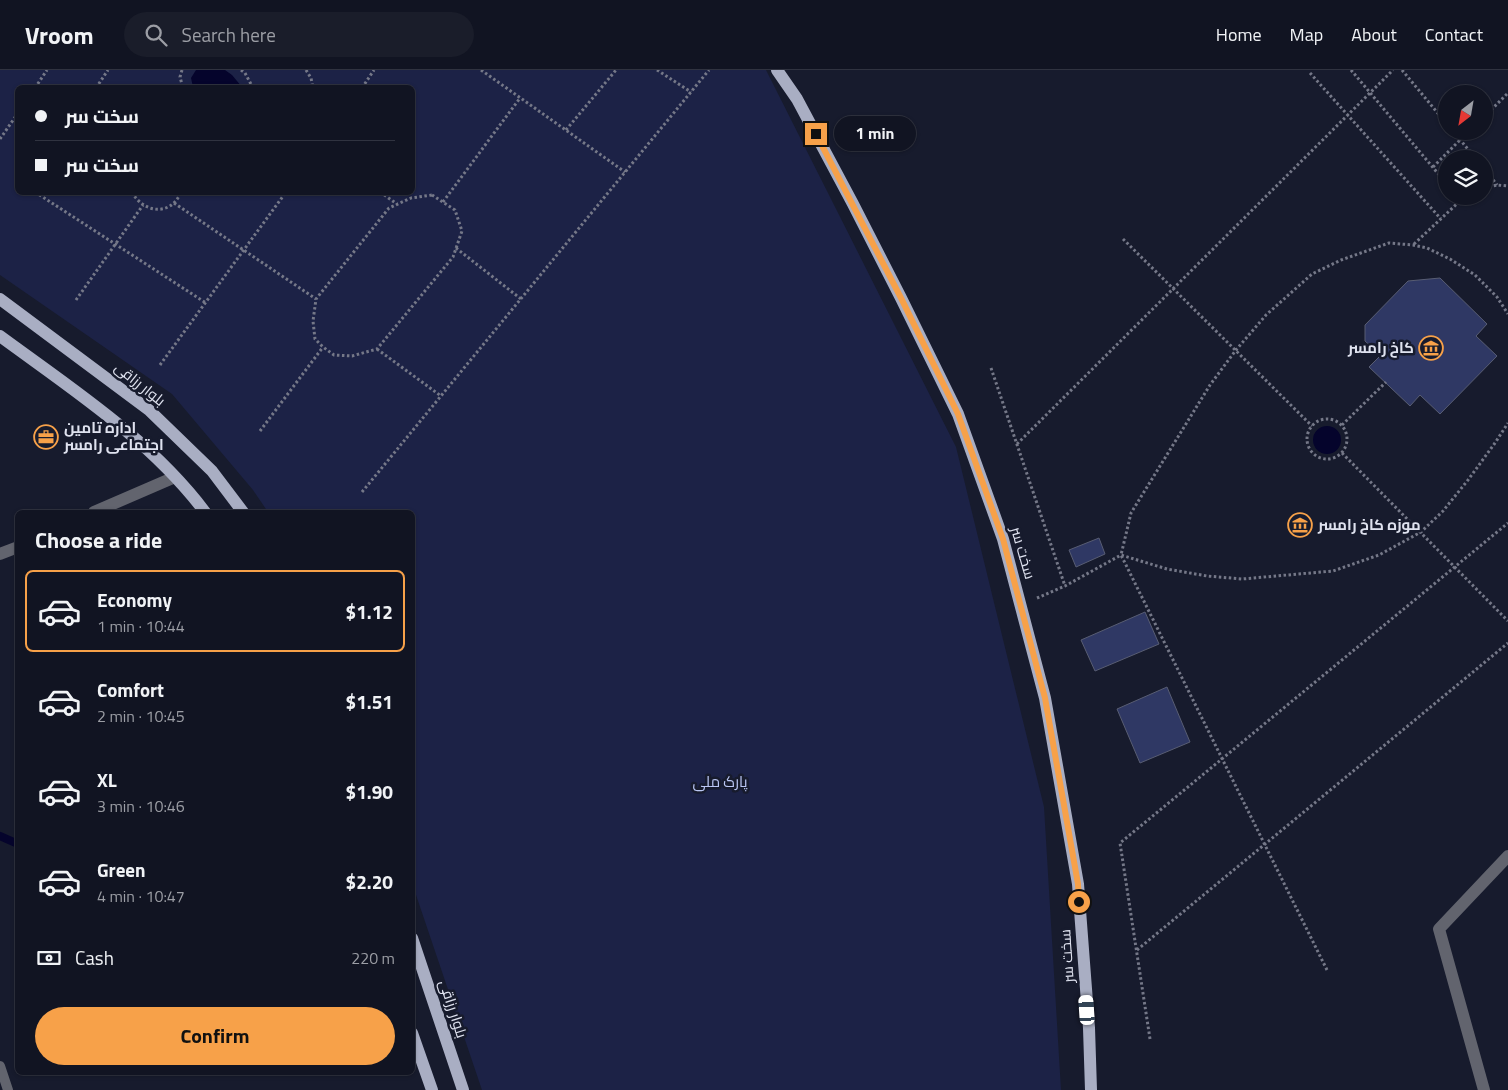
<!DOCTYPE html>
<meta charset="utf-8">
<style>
:root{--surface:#111422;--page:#1a1d2a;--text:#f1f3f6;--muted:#9c9ea5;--line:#303340;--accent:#f7a149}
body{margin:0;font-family:"Titillium Web",Cairo,sans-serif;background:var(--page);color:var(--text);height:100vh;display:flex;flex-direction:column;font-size:19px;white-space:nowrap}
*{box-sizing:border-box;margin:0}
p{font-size:16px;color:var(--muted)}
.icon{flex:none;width:28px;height:28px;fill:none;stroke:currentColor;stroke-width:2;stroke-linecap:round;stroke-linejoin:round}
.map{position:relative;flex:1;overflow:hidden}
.sheet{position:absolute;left:15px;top:440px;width:400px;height:565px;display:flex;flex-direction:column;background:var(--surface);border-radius:8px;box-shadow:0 1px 4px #0004,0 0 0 1px var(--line)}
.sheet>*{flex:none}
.guide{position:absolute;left:15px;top:15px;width:400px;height:110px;border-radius:8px;box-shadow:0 1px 4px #0004,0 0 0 1px var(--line);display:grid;align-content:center;height:110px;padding:0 20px;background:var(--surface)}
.needle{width:32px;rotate:211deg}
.controls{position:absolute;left:1438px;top:15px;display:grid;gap:10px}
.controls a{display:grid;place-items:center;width:55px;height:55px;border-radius:50%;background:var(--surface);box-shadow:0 1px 4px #0004,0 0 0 1px var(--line);font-size:25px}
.end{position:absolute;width:22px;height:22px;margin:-11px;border:6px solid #f7a149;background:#111;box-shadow:0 0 0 2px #111}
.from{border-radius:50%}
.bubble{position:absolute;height:35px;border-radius:18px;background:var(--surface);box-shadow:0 1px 4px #0004,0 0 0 1px var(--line);font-size:16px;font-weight:700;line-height:35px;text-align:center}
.car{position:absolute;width:15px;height:30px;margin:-15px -8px;border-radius:6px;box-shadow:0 0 4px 1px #0007;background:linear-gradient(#fff 24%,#345 0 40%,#fff 0 76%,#345 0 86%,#fff 0)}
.guide b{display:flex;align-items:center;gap:18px;height:48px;font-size:19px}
.guide b+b{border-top:1px solid var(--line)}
.guide i{width:12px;height:12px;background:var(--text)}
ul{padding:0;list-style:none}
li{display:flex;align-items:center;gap:15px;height:82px;margin:0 10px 8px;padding:0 10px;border:2px solid transparent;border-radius:8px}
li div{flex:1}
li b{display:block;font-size:19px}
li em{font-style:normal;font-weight:700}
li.selected{border-color:var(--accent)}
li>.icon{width:45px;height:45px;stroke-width:1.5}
h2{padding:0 20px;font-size:22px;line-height:60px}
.pay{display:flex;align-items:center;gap:12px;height:55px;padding:0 20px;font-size:19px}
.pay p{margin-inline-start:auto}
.button{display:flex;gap:10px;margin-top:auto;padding:10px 20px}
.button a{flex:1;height:58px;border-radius:30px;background:var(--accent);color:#111;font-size:20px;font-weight:700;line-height:58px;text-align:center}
header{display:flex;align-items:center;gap:30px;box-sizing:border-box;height:70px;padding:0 25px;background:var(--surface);border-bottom:1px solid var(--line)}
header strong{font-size:24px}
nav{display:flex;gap:28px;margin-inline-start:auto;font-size:18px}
.search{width:350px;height:45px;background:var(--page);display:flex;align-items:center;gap:12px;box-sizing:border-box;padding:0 18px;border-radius:28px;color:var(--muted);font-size:19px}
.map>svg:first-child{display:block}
.green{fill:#1c2246;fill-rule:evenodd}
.water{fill:#05042c}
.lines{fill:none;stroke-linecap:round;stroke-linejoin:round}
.stream{stroke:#05042c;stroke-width:8}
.building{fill:#2f3864;stroke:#585d73}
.path{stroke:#757888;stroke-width:3;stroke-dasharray:2.5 2.5;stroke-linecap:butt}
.lane{stroke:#62646e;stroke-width:10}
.street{stroke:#62646e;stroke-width:12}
.primary{stroke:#a9aec3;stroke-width:12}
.route{stroke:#f7a149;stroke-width:6}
.labels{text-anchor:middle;stroke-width:5;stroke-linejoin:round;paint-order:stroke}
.poi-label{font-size:15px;font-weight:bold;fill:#dfe2ef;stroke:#171b2d;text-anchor:start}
.street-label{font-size:15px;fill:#dfe2ef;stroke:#171b2d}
.park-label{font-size:15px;fill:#bbc7f4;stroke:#171b2d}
</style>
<header>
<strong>Vroom</strong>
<div class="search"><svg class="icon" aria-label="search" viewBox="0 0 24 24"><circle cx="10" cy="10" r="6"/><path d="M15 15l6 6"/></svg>Search here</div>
<nav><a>Home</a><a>Map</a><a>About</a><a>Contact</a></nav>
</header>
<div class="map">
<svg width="1508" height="1020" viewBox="0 0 1508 1020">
<rect width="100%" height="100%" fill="#171b2d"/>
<path class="green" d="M0,0H766L956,377L1044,737L1061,1020H482L413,816L412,442H268L253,420L172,324L0,205ZM18,18H412V122H18Z"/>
<path class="water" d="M196,0H225L232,5L242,17H193L191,8Z
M1313 370a14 14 0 1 1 28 0a14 14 0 1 1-28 0Z"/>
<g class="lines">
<path class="stream" d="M0,766L18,774"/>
</g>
<path class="building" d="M1440,208L1487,254L1476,266L1497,286L1440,344L1420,325L1410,336L1369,297L1381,285L1365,271V255L1408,211Z
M1099,468L1105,484L1076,497L1069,480Z
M1145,542L1159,574L1095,601L1081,570Z
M1167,617L1190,672L1140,693L1117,639Z"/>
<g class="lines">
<path class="path" d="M182,0L180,7L183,18
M241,0L245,3L253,18
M306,0L311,8L313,18
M481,0L625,102
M657,0L691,22
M1351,0L1446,113
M1402,0L1446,53
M1310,3L1441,149
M35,18L47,0
M96,18L108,0
M362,18L374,0
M1484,47L1508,23
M566,60L616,0
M1453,61L1476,89
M0,69L18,43
M1433,97L1469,61
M1484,98L1497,115
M1484,118L1497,115L1508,116
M35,122L206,233
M132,122C143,143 171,147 181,122
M380,122L397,134
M432,125L455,140L462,161L453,187L377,279L352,286L334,285L323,277L315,269L313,251L316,229L389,138L411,128Z
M443,132L520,28
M174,133L316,229
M1123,169L1312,356
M1414,174L1461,130L1467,126
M456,178L521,229
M76,230L143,135
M377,279L441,326
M160,295L286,122
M991,298L1065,516
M1307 369a20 20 0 1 1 40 0a20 20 0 1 1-40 0Z
M1342,355L1386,312
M260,361L323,277
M1017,374L1393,0
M1342,383L1508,551
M362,422L709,0
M1037,528L1065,516L1121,485L1167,499L1207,506L1242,509L1333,501L1379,485L1421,462L1443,441L1468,410L1495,373L1508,353
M1137,880L1508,573
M1327,900L1121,485L1131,443L1210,315L1236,280L1266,245L1312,204L1341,190L1389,173L1413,175L1427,178L1450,189L1475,205L1497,227L1508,244
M1150,969L1120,773L1508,453"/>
<path class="lane" d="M0,996L8,1020"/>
<path class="street" d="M94,442L175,407
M0,484L18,477
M1484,1020L1439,859L1508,786"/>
<path class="primary" d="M777,0L797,29L853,134L901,228L958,344L1003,469L1045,628L1078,814L1089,958L1091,1020
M0,229L149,340L212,401L243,442
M0,266C72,319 151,370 205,442
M412,868L463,1020
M412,963L432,1020"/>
</g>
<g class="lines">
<path class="route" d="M816,64L901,228L958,344L1003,469L1045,628L1078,814L1079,832"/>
</g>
<defs>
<g id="museum-ring" transform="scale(1.25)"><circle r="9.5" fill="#171b2d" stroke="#f7a149" stroke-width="1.5"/><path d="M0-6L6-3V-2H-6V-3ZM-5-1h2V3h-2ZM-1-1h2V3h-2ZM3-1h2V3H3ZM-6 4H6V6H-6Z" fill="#f7a149"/></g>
<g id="office-ring" transform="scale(1.25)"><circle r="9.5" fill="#171b2d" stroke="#f7a149" stroke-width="1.5"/><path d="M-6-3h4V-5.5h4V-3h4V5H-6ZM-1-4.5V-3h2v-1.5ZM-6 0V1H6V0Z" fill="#f7a149"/></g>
</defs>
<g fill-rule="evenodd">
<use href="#museum-ring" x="1431" y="278"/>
<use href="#office-ring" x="46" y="367"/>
<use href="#museum-ring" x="1300" y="455"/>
</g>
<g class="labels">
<g class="poi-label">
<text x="1414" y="283" text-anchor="end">کاخ رامسر</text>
<text x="64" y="363">اداره تامین<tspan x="64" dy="17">اجتماعی رامسر</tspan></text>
<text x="1318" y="460">موزه کاخ رامسر</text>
</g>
<g class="street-label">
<text transform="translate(140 314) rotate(39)" y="5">بلوار رزاقی</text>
<text transform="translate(1023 483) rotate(74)" y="5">سخت سر</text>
<text transform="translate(1067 886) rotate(-94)" y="5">سخت سر</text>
<text transform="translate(453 939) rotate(72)" y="5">بلوار رزاقی</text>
</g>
<g class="park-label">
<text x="720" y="717">پارک ملی</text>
</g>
</g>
</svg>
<div class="controls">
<a><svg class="needle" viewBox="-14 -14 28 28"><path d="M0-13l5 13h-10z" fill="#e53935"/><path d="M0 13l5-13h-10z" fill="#9c9ea5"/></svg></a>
<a><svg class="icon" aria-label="layers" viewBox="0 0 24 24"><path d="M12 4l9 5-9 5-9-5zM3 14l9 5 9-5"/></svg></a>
</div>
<i class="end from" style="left:1079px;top:832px"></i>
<i class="end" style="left:816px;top:64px"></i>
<div class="bubble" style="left:834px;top:46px;width:82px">1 min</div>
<i class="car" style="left:1087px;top:940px;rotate:356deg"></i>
<div class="guide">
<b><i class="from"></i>سخت سر</b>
<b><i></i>سخت سر</b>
</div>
<section class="sheet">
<h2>Choose a ride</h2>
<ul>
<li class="selected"><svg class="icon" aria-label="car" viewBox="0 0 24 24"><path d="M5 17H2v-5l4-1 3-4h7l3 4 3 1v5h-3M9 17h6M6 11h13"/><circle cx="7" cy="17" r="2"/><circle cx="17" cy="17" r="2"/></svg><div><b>Economy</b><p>1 min · 10:44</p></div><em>$1.12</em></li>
<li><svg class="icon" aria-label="car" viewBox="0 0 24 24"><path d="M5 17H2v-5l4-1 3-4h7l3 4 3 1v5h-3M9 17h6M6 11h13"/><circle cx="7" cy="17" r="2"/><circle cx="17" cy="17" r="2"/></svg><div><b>Comfort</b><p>2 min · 10:45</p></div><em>$1.51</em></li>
<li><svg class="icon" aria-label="car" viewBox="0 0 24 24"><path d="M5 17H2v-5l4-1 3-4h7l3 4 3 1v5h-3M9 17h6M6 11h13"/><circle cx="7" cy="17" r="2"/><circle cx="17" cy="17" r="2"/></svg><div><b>XL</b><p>3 min · 10:46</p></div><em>$1.90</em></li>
<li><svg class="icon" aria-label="car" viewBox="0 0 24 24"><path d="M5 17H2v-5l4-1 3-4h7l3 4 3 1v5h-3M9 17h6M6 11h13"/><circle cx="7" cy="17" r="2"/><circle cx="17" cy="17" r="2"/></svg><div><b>Green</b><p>4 min · 10:47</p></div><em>$2.20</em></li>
</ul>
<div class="pay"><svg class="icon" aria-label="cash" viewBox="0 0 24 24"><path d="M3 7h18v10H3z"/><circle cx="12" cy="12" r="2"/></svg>Cash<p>220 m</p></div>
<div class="button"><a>Confirm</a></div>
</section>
</div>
